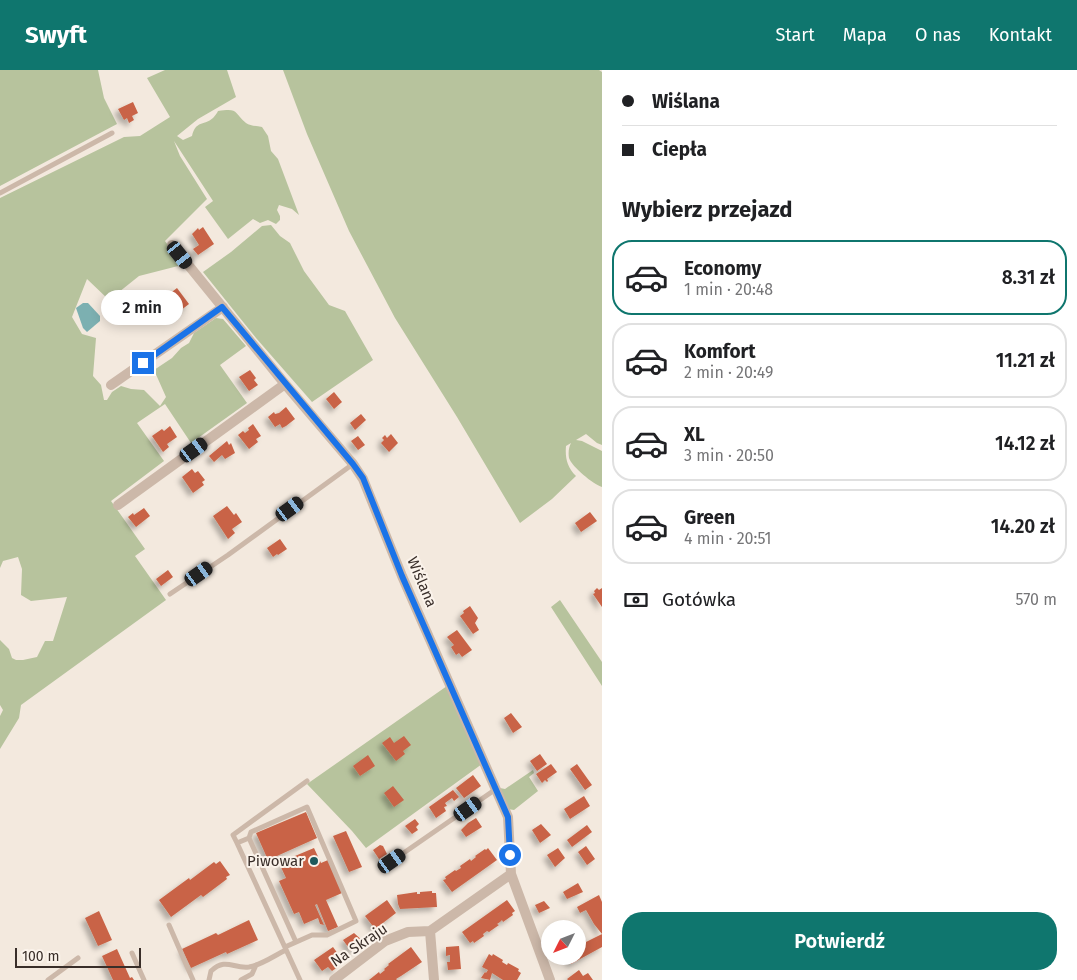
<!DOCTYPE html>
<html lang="pl">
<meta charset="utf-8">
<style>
:root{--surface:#fff;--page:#f2f2f2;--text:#202124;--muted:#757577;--line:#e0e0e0;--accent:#0f766e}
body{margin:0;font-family:"Fira Sans",sans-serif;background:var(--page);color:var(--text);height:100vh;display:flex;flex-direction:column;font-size:19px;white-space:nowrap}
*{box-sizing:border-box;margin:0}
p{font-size:16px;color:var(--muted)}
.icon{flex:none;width:28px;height:28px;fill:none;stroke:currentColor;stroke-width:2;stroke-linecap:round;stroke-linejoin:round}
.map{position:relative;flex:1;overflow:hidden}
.sheet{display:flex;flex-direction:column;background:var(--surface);width:475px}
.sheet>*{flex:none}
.hud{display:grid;align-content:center;height:110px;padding:0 20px;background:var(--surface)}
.needle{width:32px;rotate:228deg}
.tools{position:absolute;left:541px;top:850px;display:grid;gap:10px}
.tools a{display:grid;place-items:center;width:45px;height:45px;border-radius:50%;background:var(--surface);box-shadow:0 2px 12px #0003;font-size:25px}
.scale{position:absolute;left:15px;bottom:12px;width:126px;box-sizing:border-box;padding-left:5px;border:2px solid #392e29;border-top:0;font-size:14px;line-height:18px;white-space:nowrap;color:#392e29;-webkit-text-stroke:4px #fbf3eb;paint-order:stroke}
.end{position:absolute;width:22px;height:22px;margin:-11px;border:6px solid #1a73e8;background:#fff;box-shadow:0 0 0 2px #fff}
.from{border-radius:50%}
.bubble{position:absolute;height:35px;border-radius:18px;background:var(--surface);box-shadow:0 2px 12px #0003;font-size:16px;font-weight:600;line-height:35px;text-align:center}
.car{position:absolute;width:15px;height:30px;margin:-15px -8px;border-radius:6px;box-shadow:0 0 4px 1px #0007;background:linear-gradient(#222 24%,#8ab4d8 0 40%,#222 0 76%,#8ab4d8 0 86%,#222 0)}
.hud b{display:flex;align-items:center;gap:18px;height:48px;font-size:19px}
.hud b+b{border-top:1px solid var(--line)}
.hud i{width:12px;height:12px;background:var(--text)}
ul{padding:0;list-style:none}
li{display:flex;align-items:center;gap:15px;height:75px;margin:0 10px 8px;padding:0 10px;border:2px solid var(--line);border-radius:20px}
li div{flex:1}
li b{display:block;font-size:19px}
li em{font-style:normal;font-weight:600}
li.on{border-color:var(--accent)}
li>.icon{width:45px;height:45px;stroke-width:1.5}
h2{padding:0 20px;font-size:22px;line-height:60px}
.pay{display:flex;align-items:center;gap:12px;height:55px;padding:0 20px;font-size:19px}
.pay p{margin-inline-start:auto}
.action{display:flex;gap:10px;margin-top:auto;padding:10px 20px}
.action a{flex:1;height:58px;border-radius:20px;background:var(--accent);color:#fff;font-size:20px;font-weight:600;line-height:58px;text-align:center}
header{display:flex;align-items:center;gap:30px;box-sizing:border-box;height:70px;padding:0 25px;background:var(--accent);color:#fff}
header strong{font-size:24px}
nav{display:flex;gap:28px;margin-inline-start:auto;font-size:18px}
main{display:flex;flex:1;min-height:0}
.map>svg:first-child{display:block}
.green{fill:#b7c39d}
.water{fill:#7cb0b1}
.building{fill:#c96446;filter:url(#shadow)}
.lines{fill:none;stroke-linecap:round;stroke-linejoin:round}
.service{stroke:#ccb8a9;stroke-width:5}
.minor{stroke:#ccb8a9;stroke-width:10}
.route{stroke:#1a73e8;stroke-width:6}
.poi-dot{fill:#1d595c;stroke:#fbf3eb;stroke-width:2}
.labels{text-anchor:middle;stroke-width:4;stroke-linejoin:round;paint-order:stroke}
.street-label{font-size:15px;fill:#392e29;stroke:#fbf3eb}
.poi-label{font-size:15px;fill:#392e29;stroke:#fbf3eb;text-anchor:end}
</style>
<header>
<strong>Swyft</strong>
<nav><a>Start</a><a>Mapa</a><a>O nas</a><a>Kontakt</a></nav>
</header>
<main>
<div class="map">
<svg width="602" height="910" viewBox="0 0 602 910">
<defs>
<filter id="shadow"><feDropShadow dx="-4" dy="4" stdDeviation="2.5" flood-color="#0004"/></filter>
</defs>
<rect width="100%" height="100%" fill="#f3e9de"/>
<path class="green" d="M0,0H98L104,28L117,54L0,116Z
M165,0H227L236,27L198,49L177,66L183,70L192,66C196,50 204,56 213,48C215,46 217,43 218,41C239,38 233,42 246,53C250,56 257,56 262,57L268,66L271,81L278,89L299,145L292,139L279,135L277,140L280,146V150L276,154L268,150L260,153L253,149L228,169L205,137L213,131L174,71L180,86L207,129L165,171L182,195L139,206L109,230L87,209L72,247L82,264L96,268L93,306L101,315L104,330H107L112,322L121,316L131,319L144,320L160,336L166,327L154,300L172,288L181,278L189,273L194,263L216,248L223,249L246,276L220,295L247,333L191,373L165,334L137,353L164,391L111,431L145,479L135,486L166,530L21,635L19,648L0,679V646L3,640L0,635V570L9,579L12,588L16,590H23L37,587L45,571H53L67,527L31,531L21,525L22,499L18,487L3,491L0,498V128L124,67L140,66L170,47L147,8Z
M283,0H599L602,2V375L597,373L586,364L576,370L582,371L602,381V417C593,414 572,397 569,388C568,382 569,377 571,373L566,376C565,388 567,397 576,406L552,429L520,453L457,347L395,248L349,161L307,64Z
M271,155L280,166L290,173L304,201L329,235L345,241L373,290L312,332L256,268L203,202L231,182L262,156Z
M560,530L602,592V616L551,537Z
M447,616L482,694L366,778L352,761L307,714Z
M533,700L534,703L529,707L538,721L514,740L508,739L500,718L505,719Z"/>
<path class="water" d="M83,233H88L100,246V251L87,262L83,258L76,238Z"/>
<path class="building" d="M133,32L138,43L132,46L134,50L129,53L127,48L124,50L118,39Z
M203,157L214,174L198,185L193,179L199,175L192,164L198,158L199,160Z
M177,218L189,234L172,247L160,231Z
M250,300L256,308L254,310L258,315L249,321L239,307Z
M334,322L342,332L334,339L326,329Z
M286,337L295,349L286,356L282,358L280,354L275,357L268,347L274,342L275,344L279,343Z
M361,344L366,350L355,360L350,353Z
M253,354L261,366L256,369L258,372L249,379L238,365L243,361L245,363L249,360L248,358Z
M170,356L177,367L167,374L169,377L163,382L152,366L162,359L164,361Z
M391,364L398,373L389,382L381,373L384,370L382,368L385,365L387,368Z
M358,366L365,375L358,380L351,371Z
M227,371L229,375L231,373L235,383L225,389L222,385L214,392L209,386Z
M192,399L195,403L198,401L205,410L202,412L204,415L193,423L182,407Z
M227,436L234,445L236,443L242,452L232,459L235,463L228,469L213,446Z
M144,438L150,446L136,457L128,447L133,443L134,445Z
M590,442L597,451L581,462L575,453Z
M280,469L287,479L278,485L277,484L273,487L267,478Z
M168,500L173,507L161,516L156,509Z
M597,518L599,520L602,518V537L593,524L595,523L594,521Z
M470,536L478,548L475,553L479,560L473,564L460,546L464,543L463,541Z
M457,560L472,580L462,587L459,583L456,585L451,577L454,575L447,567Z
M511,643L522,657L513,663L504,648Z
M404,666L411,675L403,681L405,684L396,691L382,673L390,667L394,673Z
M540,684L547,694L537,701L530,691Z
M368,685L375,696L360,706L353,696Z
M551,694L557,702L547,709L548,711L547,712L545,710L542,713L536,704Z
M577,694L592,715L585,720L570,699Z
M473,705L481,716L464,728L456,718Z
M393,716L404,730L394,737L384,723Z
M453,720L459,727L454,731L452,728L445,733L447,736L444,737L446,741L436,748L429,737Z
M584,726L590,736L570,749L564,739Z
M306,742L317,768L268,790L256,763Z
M476,748L482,757L466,767L461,760L468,753Z
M415,749L419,754L416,757L418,760L412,764L405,756Z
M541,754L551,765L540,773L532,760Z
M587,755L592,762L572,777L567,770Z
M346,761L362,797L349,802L333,766Z
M380,775L383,776L387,784L379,789L373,780Z
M586,776L595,789L587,795L578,782Z
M314,778L321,793L328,790L342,823L326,830L338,857L328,861L317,834L315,835L324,855L320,854L318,848L304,854L299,842L294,844L279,811L286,808L280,795L296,788L295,786Z
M488,778L497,790L452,822L443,810L446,809L445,807L455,800L456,801L461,798L460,796L470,789L471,791L476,787L475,786L485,779L486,780Z
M558,778L565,788L555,797L547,785Z
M220,791L230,805L226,807L227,809L203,827L201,825L171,847L159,830L189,808L190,810L214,792L216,794Z
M578,813L583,822L567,829L563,822Z
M432,821V823H436L437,837L400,839L398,834L397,825L417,822V824H420V822Z
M599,825L602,832V877L571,894L567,886H578V859H574L579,857L586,872L602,864L594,854L586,840L580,843L577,837Z
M387,830L396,843L375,859L365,846Z
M507,830L515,841L512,843L513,845L503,852L502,850L500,852L497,854L499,855L489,862L487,861L483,864L484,866L474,873L473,871L470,873L462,862Z
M544,831L550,838L539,843L535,835Z
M99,841L112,870L98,876L85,848Z
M249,850L258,870L227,884L226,882L191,898L182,879L216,863L218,865Z
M354,863L364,872L351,881L343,870Z
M459,876L461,899L448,900L447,892H450V885L446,886V877Z
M333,877L341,888L335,892L338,897L332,901L328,897L322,901L314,890Z
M411,877L422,892L401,906L396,909L397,910H369L379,902L380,904L385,900L384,899L389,895L388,894Z
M117,879L130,908L132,907L134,910H113L102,886Z
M489,884L492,886L493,884L503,890L502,892L507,895L508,893L519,899L518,901L521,903L517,910H503L492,903L490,910L481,908L485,902L486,903L488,900L482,897Z
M579,900L583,906L588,903L593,910H568L567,909Z"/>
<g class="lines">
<path class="service" d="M0,123L112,63
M170,524L228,485L353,394
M249,768L296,872
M237,773L233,765L307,711
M392,791L496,719
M169,855L193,910
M285,877L312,865H327L356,851L307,737L251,762L249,768L237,773L300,910
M132,883L144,910
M48,910L78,888
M209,910L211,901C226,887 233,899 249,897C262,895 275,885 286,880
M241,910L252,904L256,895"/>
<path class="minor" d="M172,175L285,314L353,394L363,409L402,506L508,747L511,804L550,910
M111,315L223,237
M118,435L285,314
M430,861L434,910
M334,910L385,871L408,862L430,861L511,804"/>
</g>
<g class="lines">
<path class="route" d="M143,293L222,237L353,394L363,408L402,506L508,747L510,785"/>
</g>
<circle class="poi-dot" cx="314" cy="791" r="5"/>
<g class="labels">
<g class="street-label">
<text transform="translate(422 512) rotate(67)" y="5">Wiślana</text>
<text transform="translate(359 875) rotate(-34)" y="5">Na Skraju</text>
</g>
<g class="poi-label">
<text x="304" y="796">Piwowar</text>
</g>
</g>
</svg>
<div class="tools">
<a><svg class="needle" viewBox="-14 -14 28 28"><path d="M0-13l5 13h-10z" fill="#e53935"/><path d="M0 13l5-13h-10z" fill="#757577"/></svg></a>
</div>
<div class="scale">100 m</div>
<i class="end from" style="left:510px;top:785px"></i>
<i class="end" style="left:143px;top:293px"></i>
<div class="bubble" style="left:101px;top:220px;width:82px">2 min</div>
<i class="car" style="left:180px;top:185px;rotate:141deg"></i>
<i class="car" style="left:194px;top:380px;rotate:54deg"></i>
<i class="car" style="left:290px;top:439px;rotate:54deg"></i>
<i class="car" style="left:199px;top:504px;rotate:55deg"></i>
<i class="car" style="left:468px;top:739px;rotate:55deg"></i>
<i class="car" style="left:392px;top:791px;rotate:55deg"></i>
</div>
<section class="sheet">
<div class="hud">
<b><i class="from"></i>Wiślana</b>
<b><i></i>Ciepła</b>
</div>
<h2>Wybierz przejazd</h2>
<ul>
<li class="on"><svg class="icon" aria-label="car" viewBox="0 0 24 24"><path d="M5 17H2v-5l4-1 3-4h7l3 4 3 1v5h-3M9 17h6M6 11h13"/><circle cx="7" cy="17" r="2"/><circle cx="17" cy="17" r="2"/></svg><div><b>Economy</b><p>1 min · 20:48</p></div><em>8.31 zł</em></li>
<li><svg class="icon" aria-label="car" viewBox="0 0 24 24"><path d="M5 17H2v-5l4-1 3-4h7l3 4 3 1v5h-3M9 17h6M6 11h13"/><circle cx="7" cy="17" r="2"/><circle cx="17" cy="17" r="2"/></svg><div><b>Komfort</b><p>2 min · 20:49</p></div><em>11.21 zł</em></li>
<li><svg class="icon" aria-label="car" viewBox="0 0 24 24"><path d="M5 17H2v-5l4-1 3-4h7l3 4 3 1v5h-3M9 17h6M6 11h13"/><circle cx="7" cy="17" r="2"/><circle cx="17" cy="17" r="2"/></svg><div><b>XL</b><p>3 min · 20:50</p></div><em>14.12 zł</em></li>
<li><svg class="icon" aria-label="car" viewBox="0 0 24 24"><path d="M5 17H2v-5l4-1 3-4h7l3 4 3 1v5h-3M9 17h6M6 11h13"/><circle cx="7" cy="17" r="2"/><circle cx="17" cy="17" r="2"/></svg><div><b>Green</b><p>4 min · 20:51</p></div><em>14.20 zł</em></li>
</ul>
<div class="pay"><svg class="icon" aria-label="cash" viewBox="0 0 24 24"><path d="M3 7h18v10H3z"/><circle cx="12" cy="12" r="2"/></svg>Gotówka<p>570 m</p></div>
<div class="action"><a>Potwierdź</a></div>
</section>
</main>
